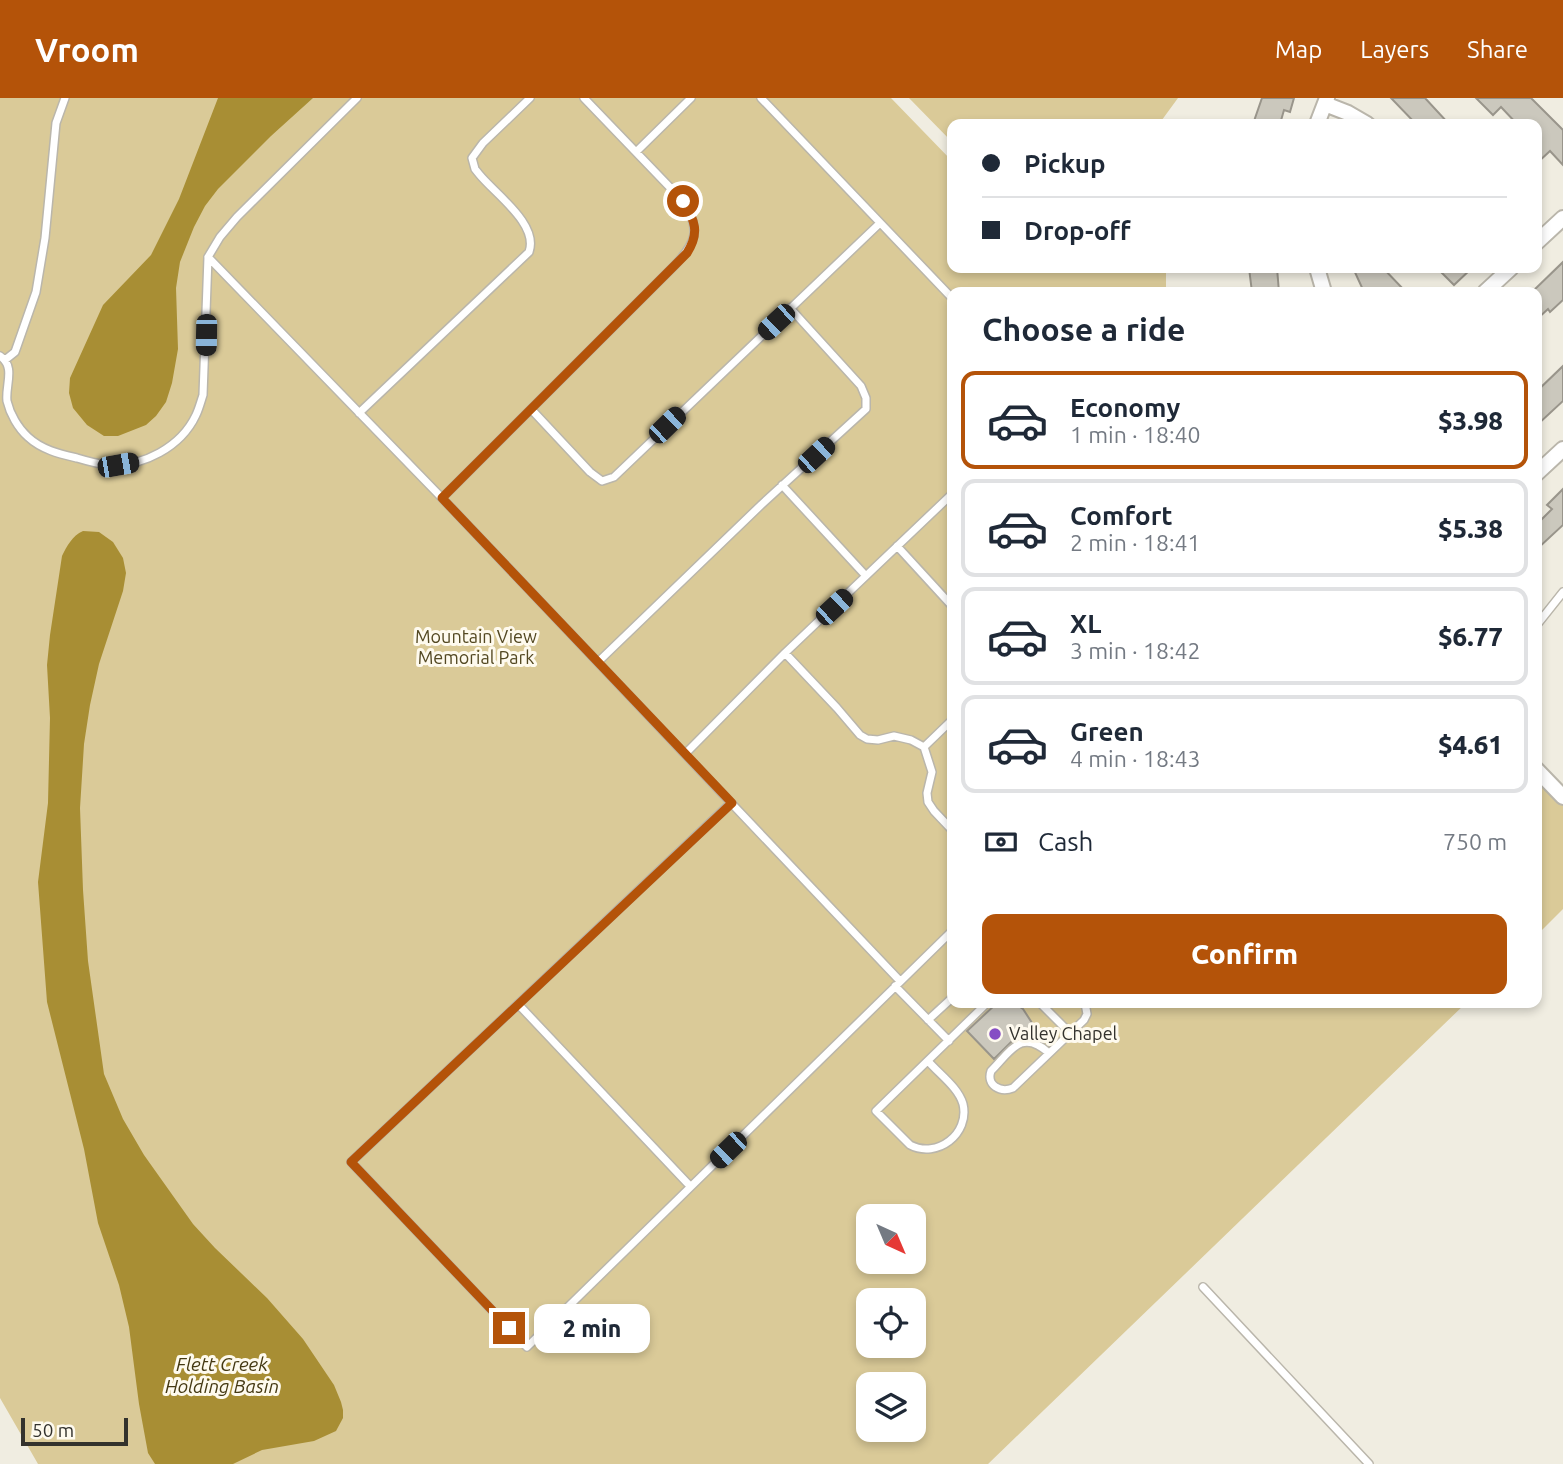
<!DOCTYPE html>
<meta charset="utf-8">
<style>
:root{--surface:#fff;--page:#f2f2f3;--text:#1f2937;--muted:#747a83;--line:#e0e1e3;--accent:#b45309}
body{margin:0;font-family:Ubuntu,sans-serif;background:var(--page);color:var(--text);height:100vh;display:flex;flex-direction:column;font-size:26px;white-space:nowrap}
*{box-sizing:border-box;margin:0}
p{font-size:23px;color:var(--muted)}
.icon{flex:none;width:38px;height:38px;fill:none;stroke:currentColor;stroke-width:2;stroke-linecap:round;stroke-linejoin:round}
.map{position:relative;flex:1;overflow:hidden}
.details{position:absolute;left:947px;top:189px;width:595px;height:721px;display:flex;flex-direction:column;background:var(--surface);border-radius:14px;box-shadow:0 4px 10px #0003}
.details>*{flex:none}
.top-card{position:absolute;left:947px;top:21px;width:595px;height:154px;border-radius:14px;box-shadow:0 4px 10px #0003;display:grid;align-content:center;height:154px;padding:0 35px;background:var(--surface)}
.needle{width:46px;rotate:136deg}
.fabs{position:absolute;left:856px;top:1106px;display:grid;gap:14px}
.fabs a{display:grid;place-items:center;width:70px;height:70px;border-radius:14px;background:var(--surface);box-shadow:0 4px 10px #0003;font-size:35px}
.scale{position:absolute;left:21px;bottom:18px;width:107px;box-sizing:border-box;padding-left:7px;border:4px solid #33322d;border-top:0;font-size:19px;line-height:24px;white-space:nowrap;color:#33322d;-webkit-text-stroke:5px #fefaee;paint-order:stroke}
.end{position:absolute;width:32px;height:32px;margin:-16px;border:9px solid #b45309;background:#fff;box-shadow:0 0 0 4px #fff}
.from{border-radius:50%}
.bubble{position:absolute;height:49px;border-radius:14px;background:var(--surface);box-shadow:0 4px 10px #0003;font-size:23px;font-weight:800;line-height:49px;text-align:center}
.car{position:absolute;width:21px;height:42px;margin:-21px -10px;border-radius:9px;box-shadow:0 0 5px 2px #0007;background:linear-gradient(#222 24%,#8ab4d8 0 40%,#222 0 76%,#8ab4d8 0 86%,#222 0)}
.top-card b{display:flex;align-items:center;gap:24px;height:66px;font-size:26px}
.top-card b+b{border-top:2px solid var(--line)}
.top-card i{width:18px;height:18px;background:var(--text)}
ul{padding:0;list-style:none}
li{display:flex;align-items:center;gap:21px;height:98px;margin:0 14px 10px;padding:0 21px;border:4px solid var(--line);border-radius:14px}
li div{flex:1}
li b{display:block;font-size:26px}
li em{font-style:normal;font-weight:800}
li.selected{border-color:var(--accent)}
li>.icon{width:63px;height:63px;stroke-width:1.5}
h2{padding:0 35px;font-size:32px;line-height:84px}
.pay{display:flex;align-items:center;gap:18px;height:77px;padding:0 35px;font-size:26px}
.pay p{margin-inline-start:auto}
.button{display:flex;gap:14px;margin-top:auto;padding:14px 35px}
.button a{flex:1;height:80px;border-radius:14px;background:var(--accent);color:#fff;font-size:28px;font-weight:800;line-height:80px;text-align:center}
header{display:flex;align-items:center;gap:42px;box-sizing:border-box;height:98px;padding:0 35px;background:var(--accent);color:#fff}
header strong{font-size:33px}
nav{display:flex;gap:38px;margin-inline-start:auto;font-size:24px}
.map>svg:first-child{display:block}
.green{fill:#daca98;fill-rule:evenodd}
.water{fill:#a88e34}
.building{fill:#cbc8bd;stroke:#99958b;stroke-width:2}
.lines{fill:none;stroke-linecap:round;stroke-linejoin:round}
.lane-casing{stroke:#bab6ab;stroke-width:10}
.street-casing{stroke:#bab6ab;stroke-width:18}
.lane{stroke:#fff;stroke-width:7}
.street{stroke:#fff;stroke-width:14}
.route{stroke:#b45309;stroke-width:9}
.poi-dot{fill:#854dc4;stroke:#fefaee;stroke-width:2.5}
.labels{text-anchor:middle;stroke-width:6;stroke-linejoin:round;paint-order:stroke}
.park-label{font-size:18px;fill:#534822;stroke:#fefaee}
.poi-label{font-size:18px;fill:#33322d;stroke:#fefaee;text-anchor:start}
.water-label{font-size:19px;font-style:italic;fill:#453913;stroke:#fefaee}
</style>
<header>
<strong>Vroom</strong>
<nav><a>Map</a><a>Layers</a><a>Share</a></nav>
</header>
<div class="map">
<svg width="1563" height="1366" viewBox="0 0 1563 1366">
<rect width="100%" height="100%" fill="#f0ede1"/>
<path class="green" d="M0,0H891L952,63V170H1166V194H952V905H1466L988,1366H38L0,1300ZM868,1118H914V1164H868ZM868,1202H914V1248H868ZM868,1286H914V1332H868Z
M909,0H1178L1159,26H952V44Z
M1536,671L1563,699V811L1537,837Z"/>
<path class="water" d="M218,0H313L271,38L218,91L205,108L194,129L180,164L176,190L178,251L172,285L166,304L156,318L146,327L118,338H104L87,327L73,310L69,295L70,280L103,207L151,157L179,101Z
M83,433L99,434L113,444L123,460L126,475L123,493L99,566L90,607L84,646L80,710L83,792L88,863L104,976L123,1021L144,1057L193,1126L215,1150L267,1200L303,1241L334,1287L341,1304L343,1312V1320L336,1333L314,1343L262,1352L233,1366H155L148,1355L139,1306L129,1229L119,1187L98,1125L84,1051L47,904L38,784L48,705L50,620L47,567L50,537L62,458C67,448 72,438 83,433Z"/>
<path class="building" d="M1262,0H1294L1290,14L1284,12L1280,26H1253Z
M1391,0H1425L1449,26H1416Z
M1476,0H1531L1563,32V67L1550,53L1536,66V26H1517L1501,9L1493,17Z
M1563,164V202L1550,214L1548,211L1536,222V194H1532Z
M1249,170H1277L1279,194H1252Z
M1353,170H1383L1406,194H1364Z
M1437,170H1472L1454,187Z
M1563,268V303L1536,328V294Z
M1563,391V427L1536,452V427L1552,411L1547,407Z
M997,905H1014L1023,911L1036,931L1028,938L1022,939L1013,942L994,961L967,933Z"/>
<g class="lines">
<g class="lane-casing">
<path id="lane" d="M761,0L952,200
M636,54L691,0
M208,159L442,400L900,883
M0,258C16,269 5,287 7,303C10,316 18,330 28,339C42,352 60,356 77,360C87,363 97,366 108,367C143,369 181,349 196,317C199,311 201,303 203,297L208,159L220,139L237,119L357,0
M5,262L15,254L36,194L45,140L56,25L65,0
M531,311L590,374L602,383L614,379L880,125
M359,315L529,154C539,126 495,96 479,76L475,71L472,60L483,45L530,0
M782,387L866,478
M442,400L675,167C697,144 701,131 683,103L584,0
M897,448L952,508
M1536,528L1563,494
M785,555L837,610L860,637L867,641L878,642L894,638L911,642L924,649
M598,564L761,407L866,311V300L861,288L790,210
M952,622L924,649L932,674L927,695L928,704L934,713L952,732
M685,656L785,555L952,396
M731,705L351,1064L527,1249L952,833
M895,888L949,943
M1040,905L1070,935
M518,906L690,1088
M928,922L952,900
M1049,955C1021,930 1011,953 991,973C986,987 1000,995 1013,990L1084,922L1087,916L1085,905
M928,963C939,976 958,989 963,1006C970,1036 937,1061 910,1047L876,1013L987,905
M1203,1189L1369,1366"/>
</g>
<g class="street-casing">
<path id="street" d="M1325,6L1348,15L1367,26
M1317,26L1327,0
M1536,145L1563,120
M1317,170L1324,194
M1485,194L1511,170
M1536,376L1563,351
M1536,671L1563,699"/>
</g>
<use href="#lane" class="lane"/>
<use href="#street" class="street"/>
</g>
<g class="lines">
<path class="route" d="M509,1230L351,1064L732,705L442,400L687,155C700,135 695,122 683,103"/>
</g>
<circle class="poi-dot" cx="995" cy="936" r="7"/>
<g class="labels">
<g class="park-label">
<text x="476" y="545">Mountain View<tspan x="476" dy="21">Memorial Park</tspan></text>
</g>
<g class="poi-label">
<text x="1009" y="942">Valley Chapel</text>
</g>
<g class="water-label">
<text x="222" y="1273">Flett Creek<tspan x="222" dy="22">Holding Basin</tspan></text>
</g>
</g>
</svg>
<div class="fabs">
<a><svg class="needle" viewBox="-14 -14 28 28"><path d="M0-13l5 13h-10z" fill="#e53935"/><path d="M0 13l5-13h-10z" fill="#747a83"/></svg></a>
<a><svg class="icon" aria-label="locate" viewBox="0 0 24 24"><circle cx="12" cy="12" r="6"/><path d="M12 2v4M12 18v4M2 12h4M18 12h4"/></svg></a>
<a><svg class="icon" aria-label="layers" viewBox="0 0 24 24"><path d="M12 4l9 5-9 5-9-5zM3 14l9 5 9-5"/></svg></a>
</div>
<div class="scale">50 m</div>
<i class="end from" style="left:683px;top:103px"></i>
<i class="end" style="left:509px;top:1230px"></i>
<div class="bubble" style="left:534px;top:1206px;width:116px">2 min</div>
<i class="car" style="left:776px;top:224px;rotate:227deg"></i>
<i class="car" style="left:206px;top:237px;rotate:181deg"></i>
<i class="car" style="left:667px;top:327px;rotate:46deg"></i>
<i class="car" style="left:816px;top:357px;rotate:47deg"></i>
<i class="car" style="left:118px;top:367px;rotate:80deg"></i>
<i class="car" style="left:834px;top:509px;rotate:47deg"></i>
<i class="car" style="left:728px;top:1052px;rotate:226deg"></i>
<div class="top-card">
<b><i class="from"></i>Pickup</b>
<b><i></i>Drop-off</b>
</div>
<section class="details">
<h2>Choose a ride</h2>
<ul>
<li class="selected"><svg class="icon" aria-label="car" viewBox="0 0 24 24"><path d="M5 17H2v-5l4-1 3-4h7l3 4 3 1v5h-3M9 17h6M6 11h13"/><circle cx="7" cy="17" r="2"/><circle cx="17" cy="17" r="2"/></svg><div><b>Economy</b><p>1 min · 18:40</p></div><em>$3.98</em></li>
<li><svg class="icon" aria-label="car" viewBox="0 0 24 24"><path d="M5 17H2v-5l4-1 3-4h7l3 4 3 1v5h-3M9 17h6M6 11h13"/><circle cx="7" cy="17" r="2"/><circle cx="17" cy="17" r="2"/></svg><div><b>Comfort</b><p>2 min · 18:41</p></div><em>$5.38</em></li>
<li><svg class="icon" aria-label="car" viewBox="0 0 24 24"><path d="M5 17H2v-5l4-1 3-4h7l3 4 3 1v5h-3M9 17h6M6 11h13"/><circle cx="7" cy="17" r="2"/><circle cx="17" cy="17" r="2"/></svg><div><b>XL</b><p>3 min · 18:42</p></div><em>$6.77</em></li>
<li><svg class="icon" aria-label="car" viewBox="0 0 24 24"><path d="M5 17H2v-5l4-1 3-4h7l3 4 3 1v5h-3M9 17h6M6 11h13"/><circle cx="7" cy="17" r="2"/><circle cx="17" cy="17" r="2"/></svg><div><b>Green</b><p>4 min · 18:43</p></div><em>$4.61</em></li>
</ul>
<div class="pay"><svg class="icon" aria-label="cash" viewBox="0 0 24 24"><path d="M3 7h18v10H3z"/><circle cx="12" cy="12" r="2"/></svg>Cash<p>750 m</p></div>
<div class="button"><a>Confirm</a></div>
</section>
</div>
